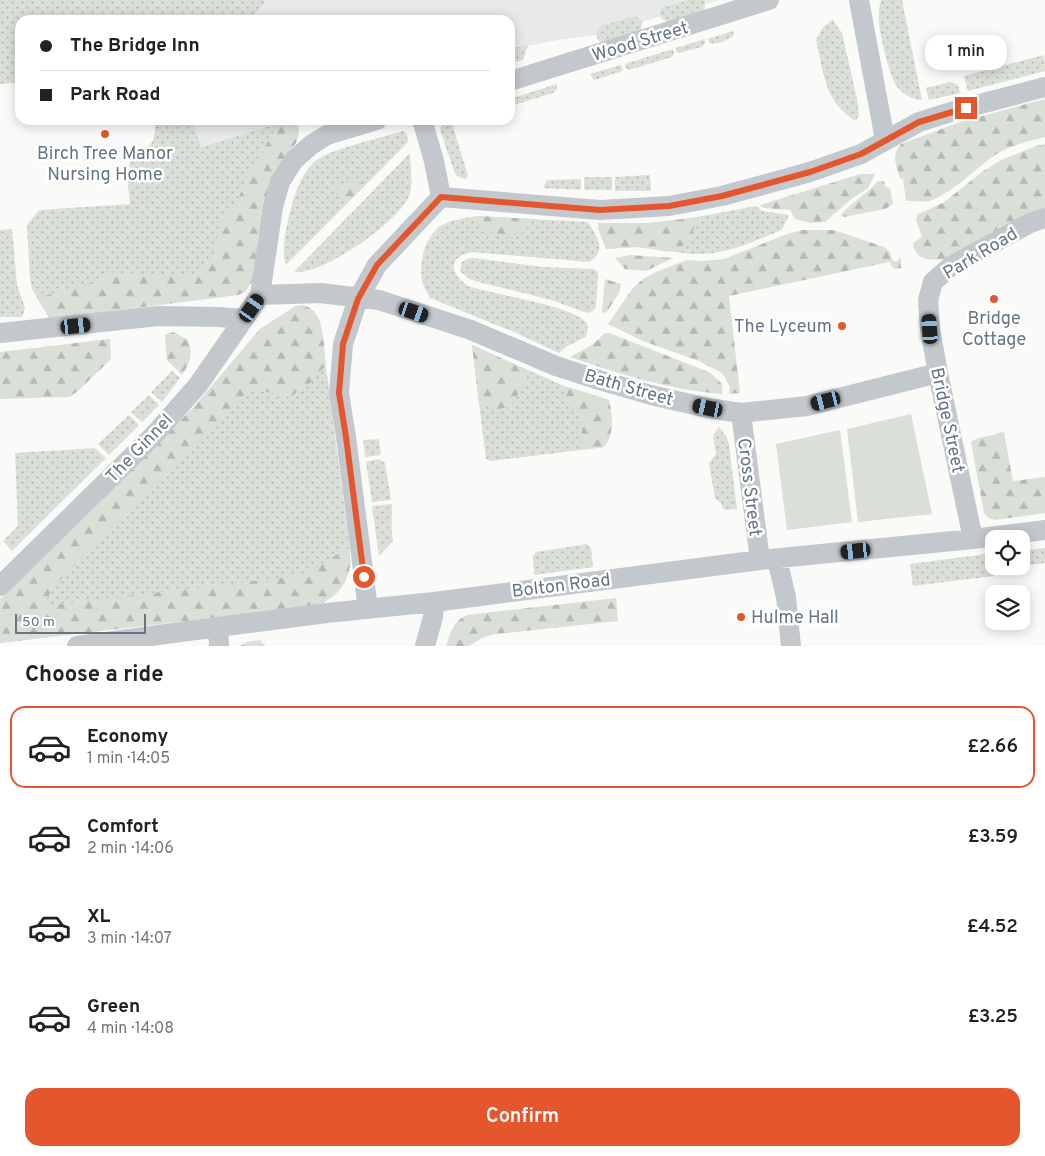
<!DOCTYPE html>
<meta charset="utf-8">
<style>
:root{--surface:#fff;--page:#f6f6f6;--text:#222;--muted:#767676;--line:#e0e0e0;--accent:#e4572e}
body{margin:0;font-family:Overpass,sans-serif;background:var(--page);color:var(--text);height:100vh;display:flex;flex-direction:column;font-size:19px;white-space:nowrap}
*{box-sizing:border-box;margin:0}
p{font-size:16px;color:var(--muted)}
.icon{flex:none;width:28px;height:28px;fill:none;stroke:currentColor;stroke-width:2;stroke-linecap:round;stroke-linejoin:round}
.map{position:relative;height:646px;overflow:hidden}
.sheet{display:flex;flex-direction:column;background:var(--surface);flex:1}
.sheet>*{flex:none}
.banner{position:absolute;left:15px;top:15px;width:500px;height:110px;border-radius:15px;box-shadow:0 2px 12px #0003;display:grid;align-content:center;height:110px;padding:0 25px;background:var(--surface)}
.fabs{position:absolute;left:985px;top:530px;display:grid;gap:10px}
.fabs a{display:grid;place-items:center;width:45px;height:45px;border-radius:10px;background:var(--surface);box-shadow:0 2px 12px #0003;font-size:25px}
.scale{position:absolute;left:15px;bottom:12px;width:131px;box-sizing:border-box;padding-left:5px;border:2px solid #657683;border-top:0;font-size:14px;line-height:18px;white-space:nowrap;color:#657683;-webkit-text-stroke:4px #fff;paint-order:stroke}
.end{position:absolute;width:22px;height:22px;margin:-11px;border:6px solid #e4572e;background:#fff;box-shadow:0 0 0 2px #fff}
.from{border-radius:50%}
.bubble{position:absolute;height:35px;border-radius:15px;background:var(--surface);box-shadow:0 2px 12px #0003;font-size:16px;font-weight:600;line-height:35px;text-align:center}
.car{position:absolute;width:15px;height:30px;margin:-15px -8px;border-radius:6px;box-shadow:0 0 4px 1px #0007;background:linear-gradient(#222 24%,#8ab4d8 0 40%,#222 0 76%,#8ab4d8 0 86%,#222 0)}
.banner b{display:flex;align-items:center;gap:18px;height:48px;font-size:19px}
.banner b+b{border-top:1px solid var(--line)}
.banner i{width:12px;height:12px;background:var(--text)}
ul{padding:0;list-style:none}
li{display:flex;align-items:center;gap:15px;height:82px;margin:0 10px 8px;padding:0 15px;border:2px solid transparent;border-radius:15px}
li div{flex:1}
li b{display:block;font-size:19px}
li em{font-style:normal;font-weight:600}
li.selected{border-color:var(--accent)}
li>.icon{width:45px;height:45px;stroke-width:1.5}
h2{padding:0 25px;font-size:22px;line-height:60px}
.primary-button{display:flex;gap:10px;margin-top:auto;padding:10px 25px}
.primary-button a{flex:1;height:58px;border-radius:15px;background:var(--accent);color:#fff;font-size:20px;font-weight:600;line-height:58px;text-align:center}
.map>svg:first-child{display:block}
.built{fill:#e8e9e9}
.grass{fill:url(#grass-dots)}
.forest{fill:url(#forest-firs)}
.garden{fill:#dadfd7}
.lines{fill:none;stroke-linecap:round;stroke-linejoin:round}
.minor{stroke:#c3c8cc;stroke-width:20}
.route{stroke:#e4572e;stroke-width:6}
.poi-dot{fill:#e4572e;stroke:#fff;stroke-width:2}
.labels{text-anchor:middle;stroke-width:5;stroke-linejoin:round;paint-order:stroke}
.street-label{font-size:18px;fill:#657683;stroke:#fff}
.poi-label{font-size:18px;fill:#657683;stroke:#fff}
</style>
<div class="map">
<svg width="1045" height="646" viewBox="0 0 1045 646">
<defs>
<pattern id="grass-dots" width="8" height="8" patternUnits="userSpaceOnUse" patternTransform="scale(1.25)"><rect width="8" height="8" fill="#dadfd7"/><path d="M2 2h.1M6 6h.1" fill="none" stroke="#b4b9b4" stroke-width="1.8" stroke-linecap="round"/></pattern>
<pattern id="forest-firs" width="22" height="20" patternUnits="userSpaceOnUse" patternTransform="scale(1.25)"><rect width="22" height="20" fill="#dadfd7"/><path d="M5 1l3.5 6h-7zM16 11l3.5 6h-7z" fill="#b4b9b4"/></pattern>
</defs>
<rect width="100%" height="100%" fill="#fafaf8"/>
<path class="built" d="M0,0H719L596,35L558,40L510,49V20H20V82L0,84Z
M192,120H288L200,147Z"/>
<path class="grass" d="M0,0H266L250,20H20V82L0,84Z
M689,0H704L705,8L704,10L667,22L661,18L660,13L662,8Z
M881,0H902L922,100C914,100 904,95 898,88C889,76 877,27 879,12C879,8 880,4 881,0Z
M634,16L639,18L642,22L641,30L603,43L598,40L596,32L601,26Z
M833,20L842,33L857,99L859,115L856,121C824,102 824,73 816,40L824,26Z
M733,31L734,35C729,40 716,45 709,43L708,39Z
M705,39V43L702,47L679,53L676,52V48Z
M528,45L523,60L510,64V49Z
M673,49L674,53L672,57L629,70L625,67V64Z
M1044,55L1045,71L968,91L964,76Z
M621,65L623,70L620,72L594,80L590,74Z
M950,82L958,85L960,93L929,100L926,88Z
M557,84V89L553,93L514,105L511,103L510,99Z
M155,120H192L201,147L288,120H296L299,131L296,143L286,155L267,196L246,291L238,295L42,306L32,289L30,279L27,225L39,210L130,204L127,174H131L129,163C146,139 156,155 155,120Z
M447,120H451L468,176L465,179L457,176L454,171L441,133L440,128Z
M403,131L407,134L408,142L286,265C281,252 286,230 289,216C294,197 299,178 313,163C325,150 384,137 403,131Z
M410,153C410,166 414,183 409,196C399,222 321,276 294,272Z
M650,175L651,191H615V177Z
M584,177H612V190H584Z
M581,179V190L543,188L547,180Z
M756,206L762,211L789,215L782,230C759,239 737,250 713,253C687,257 663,248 637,247C627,247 616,248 606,249L598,228V223H650L692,218Z
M478,216L588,222C597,237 608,251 589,262L472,252C447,257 450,274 468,286C491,294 572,306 586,322C589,326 587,333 586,337L567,346L559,353L514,332L430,298C427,292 423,286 422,280C419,263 424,241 437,229C445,220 466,218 478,216Z
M12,229L17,285L25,308L22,317H0V230Z
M473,258L542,267L593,269L598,272L596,307L593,311L587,313L551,300L475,281L468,278L460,271L462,262L467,259Z
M303,305L314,311L320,322L349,541C352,570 349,587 323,603L0,643V599L193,408L260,329L296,306Z
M472,345L564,386L609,400C612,416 615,433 604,447L491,461L486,459Z
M172,371L180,378L162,402L151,392Z
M149,395L159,405L142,422L131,412Z
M129,415L139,425L109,455L98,444Z
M719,427L727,438L729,445L737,509L724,510L721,503L715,498L709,463L716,454L713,435Z
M379,439L381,455L365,457L363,440Z
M95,448L106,458L12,551L3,541L18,526L15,453Z
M379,459L385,463L391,500L372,502L366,462Z
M392,504C392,517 391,528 393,541L379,556L372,506Z
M587,544L591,548L593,567L534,575L533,556L536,552Z
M1045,548V563L1021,566V551Z
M994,553V566L1006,567L993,569L994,576L913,586L910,564Z"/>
<path class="forest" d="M1045,99V137C1028,141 1009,146 995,155C976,168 949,196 929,201C920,203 914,200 906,201L903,179L900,178C896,164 891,156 901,144L963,121Z
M288,120H296L299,131L296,143L286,155L267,196L259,229L254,279L246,291L238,295L50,319L37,298L90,283L108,272L192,277L216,255L219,221L235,208L246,179L279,123Z
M1045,144V208L1015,221L948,258C933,261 915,262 913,243L922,237L916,219L918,214L943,203L982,172L1001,160L1036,146Z
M860,174H875L868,188L850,200L825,222L810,223L795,219L790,210L763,208L760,205Z
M350,181L366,184L347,203L335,194L338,185Z
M878,181H884L885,187L890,188L893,204L885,209L844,217L841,215C852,202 867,194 878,181Z
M478,216L533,219C530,223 527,229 523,232C506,247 485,228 471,217Z
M698,217L690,239L682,247L670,252L638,247L606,249L598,228V223H650Z
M802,230H834L884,247L890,252L892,260L896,262L901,257V268L894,269L889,262L729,296L740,393L729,394L730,387L722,373L699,361L643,341L608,324L633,288L643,279L656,272L687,260L702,261L724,259L787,234Z
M630,255L673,258L646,271L625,269L615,258Z
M605,279L621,284L619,293L606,313L602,312Z
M303,305C326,311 323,346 326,365L310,383L290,397L253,389L239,399L57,583L42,606L305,575L344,550L351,561C347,586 338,597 314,606L0,643V599L193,408L260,329L296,306Z
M173,332L188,340C193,356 191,361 182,375L167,360L165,335Z
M605,333L612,334L711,373L722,384V394C669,390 620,374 570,357L592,345Z
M110,339L111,359L78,391L69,397L0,399V352Z
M472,345L529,371L521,390L510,407L498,409L479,404Z
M564,386L609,400C612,416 615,433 604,447L582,450V428L581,418L572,410L566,398Z
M1004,432L1013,481L1045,477V513L996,520L989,518L984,513L971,442L976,439Z
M616,598L618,621L495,634L482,638L469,646H446C451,632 453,621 467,615Z
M260,640L265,646H240L247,642Z"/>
<path class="garden" d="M911,414L932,514L858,522L847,429Z
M840,430L852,522L787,530L776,444Z"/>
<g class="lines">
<path class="minor" d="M859,0L885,140
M510,81L769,0
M423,123L434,161L441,197
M441,197L600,210L669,206L722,196L810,172L861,154L919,122L957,110L1045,87
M260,295L320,293L379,300L471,330L556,366L599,380L651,395L708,408L741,413L807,406L938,373
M0,333L158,316L219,317L244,319
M741,413L760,560
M973,539L938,373L930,329L928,300L933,282L951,266L1030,223L1045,218
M777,559L786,597L791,646
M0,586L154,435L198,385L237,329L260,295L273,207L280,182L294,160L311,145L327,135L377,120
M368,609L346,437L339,393L343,344L358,299L377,265L441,197
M218,627L219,646
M77,646L218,627L327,613L434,602L760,560L973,539L1045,530
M425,646L433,617L434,602"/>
</g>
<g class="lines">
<path class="route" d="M364,577L346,437L339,393L343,344L358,299L377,265L441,197L600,210L669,206L722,196L810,172L861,154L919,122L966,108"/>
</g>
<g class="poi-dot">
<circle cx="105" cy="134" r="5"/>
<circle cx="994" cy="299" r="5"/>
<circle cx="842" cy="326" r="5"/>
<circle cx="741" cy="617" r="5"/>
</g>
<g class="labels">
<g class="street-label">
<text transform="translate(640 41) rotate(-17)" y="6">Wood Street</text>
<text transform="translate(980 253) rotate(-31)" y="6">Park Road</text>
<text transform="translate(629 387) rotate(16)" y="6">Bath Street</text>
<text transform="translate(948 420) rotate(78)" y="6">Bridge Street</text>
<text transform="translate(139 448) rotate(-46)" y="6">The Ginnel</text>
<text transform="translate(750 487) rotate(83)" y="6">Cross Street</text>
<text transform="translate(561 585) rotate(-7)" y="6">Bolton Road</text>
</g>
<g class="poi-label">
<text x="105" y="159">Birch Tree Manor<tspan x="105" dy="21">Nursing Home</tspan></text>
<text x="994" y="324">Bridge<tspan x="994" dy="21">Cottage</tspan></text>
<text x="832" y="332" text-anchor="end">The Lyceum</text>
<text x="751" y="623" text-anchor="start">Hulme Hall</text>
</g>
</g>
</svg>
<div class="fabs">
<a><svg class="icon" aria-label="locate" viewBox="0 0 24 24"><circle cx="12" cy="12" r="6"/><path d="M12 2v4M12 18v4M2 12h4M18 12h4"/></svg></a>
<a><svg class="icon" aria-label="layers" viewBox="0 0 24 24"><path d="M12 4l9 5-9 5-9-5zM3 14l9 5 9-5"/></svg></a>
</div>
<div class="scale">50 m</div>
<i class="end from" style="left:364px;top:577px"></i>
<i class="end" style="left:966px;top:108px"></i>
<div class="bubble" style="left:925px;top:35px;width:82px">1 min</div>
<i class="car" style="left:252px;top:308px;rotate:35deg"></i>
<i class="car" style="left:414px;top:312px;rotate:109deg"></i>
<i class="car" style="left:76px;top:326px;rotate:84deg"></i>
<i class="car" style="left:930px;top:329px;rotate:356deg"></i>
<i class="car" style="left:826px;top:401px;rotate:256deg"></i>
<i class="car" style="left:708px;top:408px;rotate:282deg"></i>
<i class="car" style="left:856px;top:551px;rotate:264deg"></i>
<div class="banner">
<b><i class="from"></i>The Bridge Inn</b>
<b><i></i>Park Road</b>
</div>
</div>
<section class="sheet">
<h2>Choose a ride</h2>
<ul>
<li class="selected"><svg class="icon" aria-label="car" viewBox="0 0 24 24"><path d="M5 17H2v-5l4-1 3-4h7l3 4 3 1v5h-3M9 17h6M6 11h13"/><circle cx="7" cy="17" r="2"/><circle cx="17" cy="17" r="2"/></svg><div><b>Economy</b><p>1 min · 14:05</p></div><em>£2.66</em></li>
<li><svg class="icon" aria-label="car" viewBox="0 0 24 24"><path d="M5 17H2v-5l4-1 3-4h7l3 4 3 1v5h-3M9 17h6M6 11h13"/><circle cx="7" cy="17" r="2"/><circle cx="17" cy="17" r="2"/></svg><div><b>Comfort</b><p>2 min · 14:06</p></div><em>£3.59</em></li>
<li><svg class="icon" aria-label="car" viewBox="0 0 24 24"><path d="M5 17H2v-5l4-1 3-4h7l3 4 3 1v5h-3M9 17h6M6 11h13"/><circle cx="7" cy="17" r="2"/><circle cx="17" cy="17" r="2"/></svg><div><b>XL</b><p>3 min · 14:07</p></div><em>£4.52</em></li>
<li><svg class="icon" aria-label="car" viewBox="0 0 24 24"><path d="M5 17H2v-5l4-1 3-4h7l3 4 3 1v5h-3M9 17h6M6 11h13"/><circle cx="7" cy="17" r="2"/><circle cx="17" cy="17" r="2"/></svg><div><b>Green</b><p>4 min · 14:08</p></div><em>£3.25</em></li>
</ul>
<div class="primary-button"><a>Confirm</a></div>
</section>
